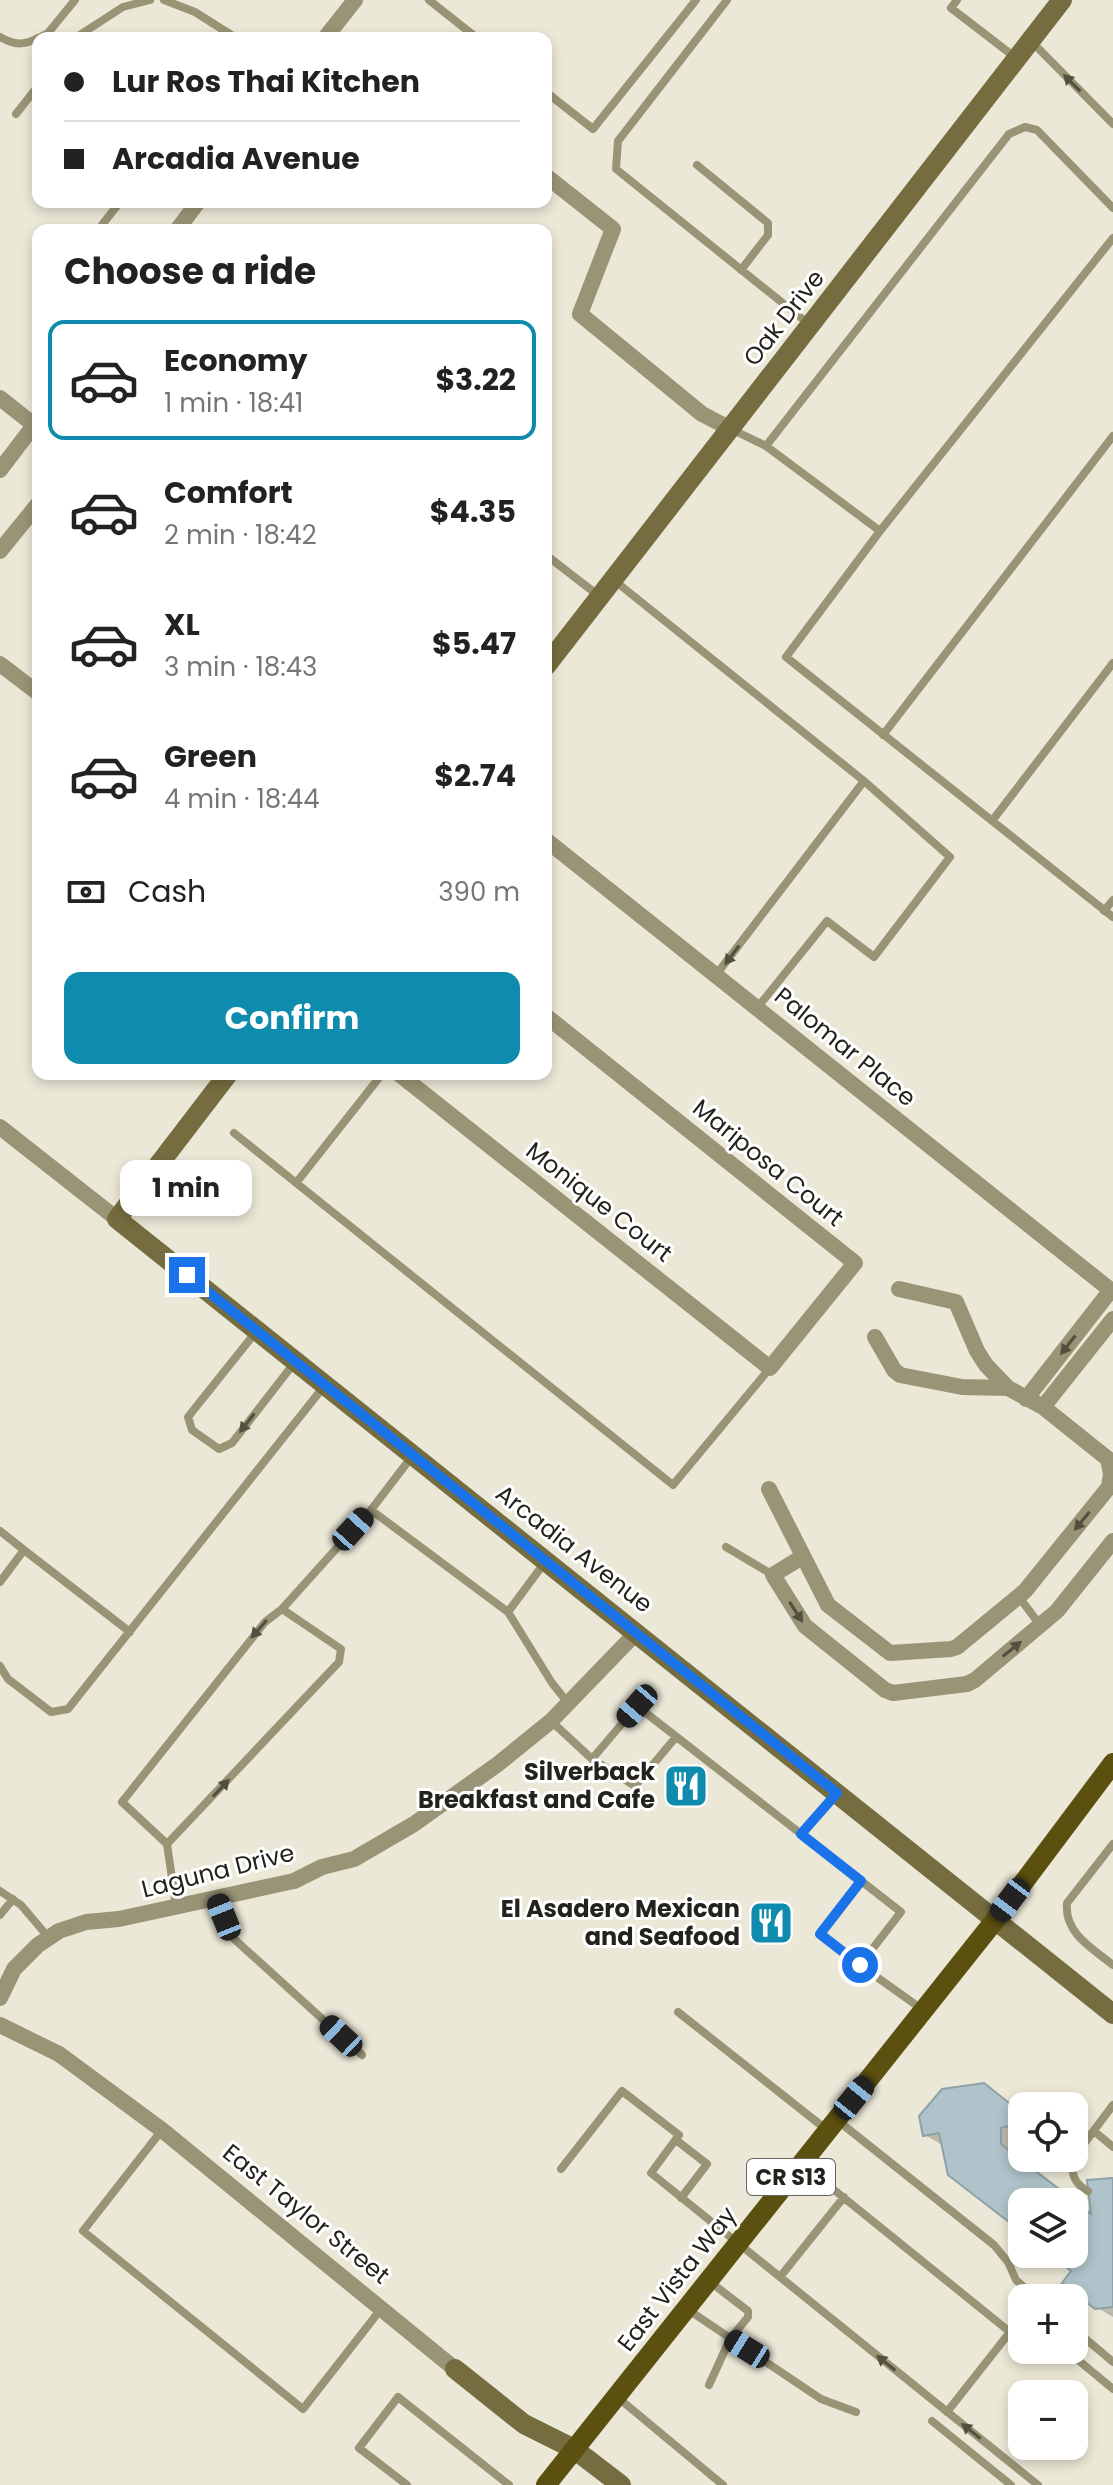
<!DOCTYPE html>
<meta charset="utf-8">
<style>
:root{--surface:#fff;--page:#f2f2f2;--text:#222;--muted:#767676;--line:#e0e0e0;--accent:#0f8cad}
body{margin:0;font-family:Poppins,sans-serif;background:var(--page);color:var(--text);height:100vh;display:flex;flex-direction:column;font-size:30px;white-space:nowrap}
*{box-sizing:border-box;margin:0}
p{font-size:26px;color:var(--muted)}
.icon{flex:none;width:44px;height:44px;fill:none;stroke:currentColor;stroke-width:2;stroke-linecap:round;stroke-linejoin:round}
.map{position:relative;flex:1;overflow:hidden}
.drawer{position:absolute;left:32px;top:224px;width:520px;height:856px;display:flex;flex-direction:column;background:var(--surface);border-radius:16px;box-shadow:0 4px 12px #0003}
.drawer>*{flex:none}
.top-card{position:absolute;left:32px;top:32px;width:520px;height:176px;border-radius:16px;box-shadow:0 4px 12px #0003;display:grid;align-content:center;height:176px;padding:0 32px;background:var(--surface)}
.buttons{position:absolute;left:1008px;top:2092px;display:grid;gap:16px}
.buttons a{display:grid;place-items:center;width:80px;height:80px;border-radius:16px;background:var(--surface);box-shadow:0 4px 12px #0003;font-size:40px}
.end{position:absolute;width:36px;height:36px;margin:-18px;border:10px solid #1a73e8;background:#fff;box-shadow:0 0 0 4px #fff}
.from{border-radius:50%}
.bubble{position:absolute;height:56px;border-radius:16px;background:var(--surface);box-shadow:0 4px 12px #0003;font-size:26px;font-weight:700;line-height:56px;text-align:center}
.car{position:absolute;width:24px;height:48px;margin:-24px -12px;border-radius:10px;box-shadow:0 0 6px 2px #0007;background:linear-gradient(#222 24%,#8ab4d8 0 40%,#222 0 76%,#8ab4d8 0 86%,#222 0)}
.top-card b{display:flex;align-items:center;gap:28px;height:76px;font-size:30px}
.top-card b+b{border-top:2px solid var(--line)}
.top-card i{width:20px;height:20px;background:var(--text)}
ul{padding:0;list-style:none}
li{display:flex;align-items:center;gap:24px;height:120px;margin:0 16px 12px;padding:0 16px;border:4px solid transparent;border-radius:16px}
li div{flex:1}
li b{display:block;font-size:30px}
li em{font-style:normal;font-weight:700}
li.selected{border-color:var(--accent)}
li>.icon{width:72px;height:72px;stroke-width:1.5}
h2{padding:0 32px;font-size:36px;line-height:96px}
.pay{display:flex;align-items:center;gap:20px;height:88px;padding:0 32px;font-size:30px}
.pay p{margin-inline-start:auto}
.action{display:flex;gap:16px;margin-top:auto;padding:16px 32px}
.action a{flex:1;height:92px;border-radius:16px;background:var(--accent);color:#fff;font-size:32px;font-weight:700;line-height:92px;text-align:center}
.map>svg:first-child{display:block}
.shadow{fill:#0003}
.building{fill:#b1c3ca;stroke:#8fa1a8;stroke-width:2}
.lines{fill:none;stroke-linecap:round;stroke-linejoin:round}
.lane{stroke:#9a9476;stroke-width:8}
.street{stroke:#9a9476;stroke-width:16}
.secondary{stroke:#756d3f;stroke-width:20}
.primary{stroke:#5b500f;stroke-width:20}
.oneway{fill:#535040}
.route{stroke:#1a73e8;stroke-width:10}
.labels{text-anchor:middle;stroke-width:6;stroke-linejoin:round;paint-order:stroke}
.shield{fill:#fff;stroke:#656460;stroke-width:2}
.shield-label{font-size:22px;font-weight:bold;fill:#23221c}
.street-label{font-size:24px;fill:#23221c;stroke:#fff}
.poi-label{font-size:24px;font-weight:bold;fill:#23221c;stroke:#fff;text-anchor:end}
</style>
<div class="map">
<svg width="1113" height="2485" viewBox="0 0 1113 2485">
<rect width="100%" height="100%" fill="#ebe8d7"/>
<path class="shadow" d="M983,2085L1022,2112L1019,2157L1093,2214L1113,2181V2317L1096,2307L1074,2271L1053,2254H1074V2202H1022V2230L944,2146L925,2135Z"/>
<path class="building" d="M984,2083L1013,2106L1017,2124L1001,2128V2144L1091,2214L1087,2180L1113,2178V2307L1095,2309L1062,2283L1071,2271L1050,2254H1074V2202H1022V2232L948,2175L939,2133L923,2136L919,2116L942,2089Z"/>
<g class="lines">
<path class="lane" d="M164,0L195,12L236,38
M429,0L477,38
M727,0L618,141L616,169L810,325
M957,0L951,8L1016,58
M0,37C14,45 23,46 38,38
M39,38L48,33L75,0
M75,38L123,7L150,0
M1032,42L1113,124
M546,92L593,129L696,0
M16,114L38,86
M697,165L768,223V235L741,270
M98,230L120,202
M1113,238L880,531L786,657L1113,917
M733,430L766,446L880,531
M766,446L1009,134L1025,127L1037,130L1113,208
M546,555L599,596
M615,581L864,781
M883,735L1113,436
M992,821L1113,663
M1104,911L1113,900
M716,975L864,781L950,857L874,957L827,921L757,1008
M234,1133L673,1485L770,1368
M296,1183L382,1074
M255,1333L188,1417L192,1430L219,1449L232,1443L295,1362
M371,1510L508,1612
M0,1531L24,1550
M726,1547L773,1575
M545,1562L508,1612L552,1683L568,1703
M0,1582L24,1550L130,1632
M1019,1597L1040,1625
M282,1609L371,1510L413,1455
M0,1666L8,1679L51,1712L68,1709L325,1385
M551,1721L592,1759L637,1706L901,1912L860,1965L820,1934L861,1881
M592,1759L635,1786L676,1737
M801,1834L837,1793
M167,1844L339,1662L341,1649L282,1609L265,1622L122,1802L167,1844L176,1906
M1113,1844L1067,1903C1064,1933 1092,1948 1113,1965
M0,1891L21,1905L49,1938
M217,1898L232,1937L362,2055
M0,1915L13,1899
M860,1965L923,2010
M678,2012L827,2130
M837,2120L994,2245L1008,2262L1016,2280L1036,2298
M162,2130L83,2231L303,2409L381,2309
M1094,2131L1113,2147
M676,2140L707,2164L681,2198
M802,2164L1010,2332
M561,2169L622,2091L679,2135L651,2173L1038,2485
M1088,2191C1074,2184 1070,2173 1074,2157L1113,2105
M780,2277L844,2197
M709,2281L748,2311V2317L730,2339L709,2385
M687,2309L821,2399L856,2412
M1074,2329L1113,2362
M1066,2350L1113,2389
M616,2396L723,2485
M947,2412L1010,2332L1022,2326
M932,2421L1011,2485
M407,2485L359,2448L398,2397L509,2485"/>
<path class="street" d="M325,38L355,0
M546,176L613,229L580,314L702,414L731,429
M177,230L198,202
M0,398L38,428
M0,470L38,420
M0,551L38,504
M0,664L38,693
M546,840L1113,1292
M399,1074L770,1368L855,1263L546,1016
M0,1127L117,1219
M899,1289L956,1302L977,1351L986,1365L1008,1388
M875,1337L894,1370L900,1375L962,1387L1008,1388L1043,1407L1108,1459
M1026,1399L1111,1290
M1043,1407L1113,1319
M769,1489L828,1605L890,1653L951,1649L957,1647L1025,1591L1109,1487L1111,1474L1108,1459L1113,1461
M802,1557L773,1575L805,1626L885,1690L893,1693L967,1684L975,1680L1057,1611L1113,1541
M0,1998L14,1969L38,1945L59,1931L86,1922L119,1919L294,1881L322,1867L354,1859L414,1824L498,1764L551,1721L637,1632
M0,2025L59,2054L162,2130L455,2369"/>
<path class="secondary" d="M546,666L1062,0
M228,1074L117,1219L1113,2014
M455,2369L524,2424L574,2449L621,2485"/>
<path class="primary" d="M546,2485L996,1919L1113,1763"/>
</g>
<defs><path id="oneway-solid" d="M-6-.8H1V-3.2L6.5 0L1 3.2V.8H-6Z" transform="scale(2)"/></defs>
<g class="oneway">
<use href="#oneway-solid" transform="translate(1072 83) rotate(-135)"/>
<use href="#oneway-solid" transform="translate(732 955) rotate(127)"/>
<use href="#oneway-solid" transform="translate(1068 1345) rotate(128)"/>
<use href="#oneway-solid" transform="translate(247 1423) rotate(128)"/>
<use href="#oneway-solid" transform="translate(1082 1521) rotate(129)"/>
<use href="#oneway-solid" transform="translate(796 1612) rotate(57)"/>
<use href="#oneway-solid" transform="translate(259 1629) rotate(131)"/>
<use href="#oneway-solid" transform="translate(1012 1649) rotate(-39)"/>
<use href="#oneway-solid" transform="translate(221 1788) rotate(-47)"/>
<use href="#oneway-solid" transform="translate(886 2363) rotate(-141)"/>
<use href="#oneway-solid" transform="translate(971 2431) rotate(-142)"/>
</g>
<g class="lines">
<path class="route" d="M187,1275L837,1793L801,1834L861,1881L820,1934L860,1965"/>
</g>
<defs>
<g id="restaurant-square" transform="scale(2.3)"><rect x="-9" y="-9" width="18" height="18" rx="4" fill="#0f8cad" stroke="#fff"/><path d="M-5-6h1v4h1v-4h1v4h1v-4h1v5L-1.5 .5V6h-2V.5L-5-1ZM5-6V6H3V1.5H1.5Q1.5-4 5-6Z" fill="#fff"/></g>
</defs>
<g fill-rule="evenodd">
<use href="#restaurant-square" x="686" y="1786"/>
<use href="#restaurant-square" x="771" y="1923"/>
</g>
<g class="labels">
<rect class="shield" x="747" y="2159" width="88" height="36" rx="6"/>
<g class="shield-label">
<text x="791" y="2185">CR S13</text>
</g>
<g class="street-label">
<text transform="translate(784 318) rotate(-52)" y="8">Oak Drive</text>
<text transform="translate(845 1047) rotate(39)" y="8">Palomar Place</text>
<text transform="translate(768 1163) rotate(39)" y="8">Mariposa Court</text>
<text transform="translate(599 1202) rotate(38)" y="8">Monique Court</text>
<text transform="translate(574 1549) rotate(38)" y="8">Arcadia Avenue</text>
<text transform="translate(218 1871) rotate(-14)" y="8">Laguna Drive</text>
<text transform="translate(306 2214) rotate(39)" y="8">East Taylor Street</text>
<text transform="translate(677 2279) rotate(-52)" y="8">East Vista Way</text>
</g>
<g class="poi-label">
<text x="655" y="1780">Silverback<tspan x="655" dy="28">Breakfast and Cafe</tspan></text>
<text x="740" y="1917">El Asadero Mexican<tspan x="740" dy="28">and Seafood</tspan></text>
</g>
</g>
</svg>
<div class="buttons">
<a><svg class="icon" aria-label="locate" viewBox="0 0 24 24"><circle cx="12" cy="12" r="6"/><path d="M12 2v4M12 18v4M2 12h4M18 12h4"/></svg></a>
<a><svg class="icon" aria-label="layers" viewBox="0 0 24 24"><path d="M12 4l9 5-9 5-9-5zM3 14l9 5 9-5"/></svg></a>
<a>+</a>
<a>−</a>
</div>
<i class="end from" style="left:860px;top:1965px"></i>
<i class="end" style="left:187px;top:1275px"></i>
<div class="bubble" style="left:120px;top:1160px;width:132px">1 min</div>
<i class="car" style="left:353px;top:1529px;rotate:42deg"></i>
<i class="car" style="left:637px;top:1706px;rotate:221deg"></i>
<i class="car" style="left:1010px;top:1900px;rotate:217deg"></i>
<i class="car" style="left:224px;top:1917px;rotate:338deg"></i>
<i class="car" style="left:341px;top:2036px;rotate:313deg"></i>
<i class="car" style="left:854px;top:2098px;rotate:39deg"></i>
<i class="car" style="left:747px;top:2349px;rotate:302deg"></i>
<div class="top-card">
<b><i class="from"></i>Lur Ros Thai Kitchen</b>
<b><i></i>Arcadia Avenue</b>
</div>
<section class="drawer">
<h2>Choose a ride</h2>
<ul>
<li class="selected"><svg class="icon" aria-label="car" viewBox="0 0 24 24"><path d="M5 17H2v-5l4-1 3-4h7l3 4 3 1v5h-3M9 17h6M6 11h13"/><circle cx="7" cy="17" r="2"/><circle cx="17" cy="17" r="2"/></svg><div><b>Economy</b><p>1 min · 18:41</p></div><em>$3.22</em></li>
<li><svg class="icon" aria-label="car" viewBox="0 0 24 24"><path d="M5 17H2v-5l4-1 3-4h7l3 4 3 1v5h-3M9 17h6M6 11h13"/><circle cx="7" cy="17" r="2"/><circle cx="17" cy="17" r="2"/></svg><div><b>Comfort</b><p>2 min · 18:42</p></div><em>$4.35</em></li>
<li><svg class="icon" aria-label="car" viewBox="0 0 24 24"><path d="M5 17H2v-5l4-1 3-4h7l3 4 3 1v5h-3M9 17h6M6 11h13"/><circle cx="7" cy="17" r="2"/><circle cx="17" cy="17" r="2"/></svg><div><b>XL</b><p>3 min · 18:43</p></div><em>$5.47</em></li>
<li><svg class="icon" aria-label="car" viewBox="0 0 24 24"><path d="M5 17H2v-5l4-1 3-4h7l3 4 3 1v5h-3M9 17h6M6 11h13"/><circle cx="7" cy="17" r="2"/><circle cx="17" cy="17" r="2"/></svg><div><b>Green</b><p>4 min · 18:44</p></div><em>$2.74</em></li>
</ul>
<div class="pay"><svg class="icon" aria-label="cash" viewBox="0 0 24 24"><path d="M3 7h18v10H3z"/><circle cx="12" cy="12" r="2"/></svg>Cash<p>390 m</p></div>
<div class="action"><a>Confirm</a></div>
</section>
</div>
